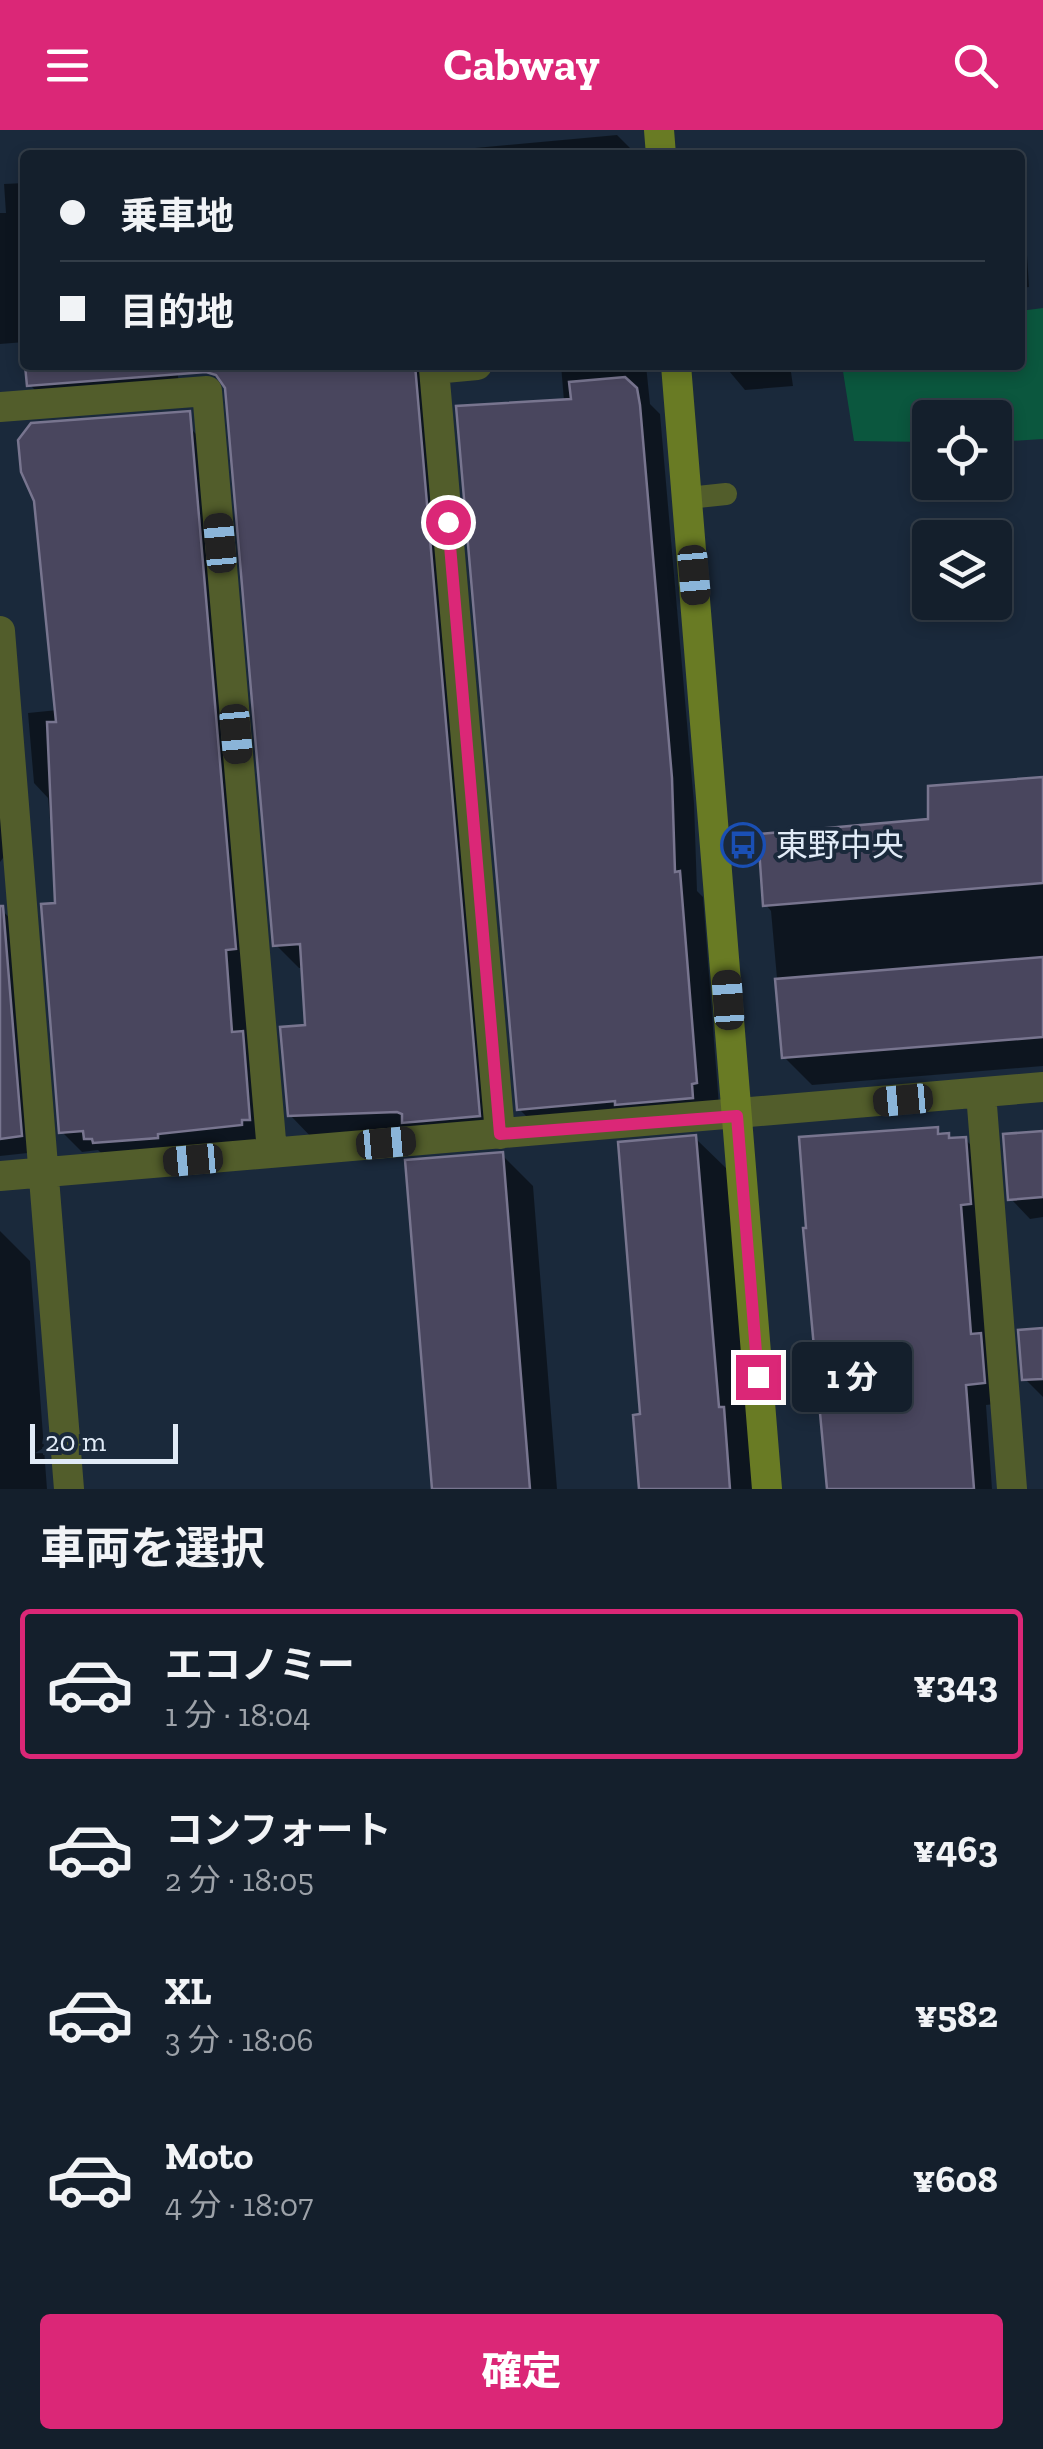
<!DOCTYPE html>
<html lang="ja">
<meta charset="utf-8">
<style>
:root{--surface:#141f2c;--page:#1d2734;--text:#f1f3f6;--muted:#9da2a9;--line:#333d48;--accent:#db2777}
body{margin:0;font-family:"Zilla Slab","Noto Sans JP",serif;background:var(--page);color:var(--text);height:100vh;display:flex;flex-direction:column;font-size:38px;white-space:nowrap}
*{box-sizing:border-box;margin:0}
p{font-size:32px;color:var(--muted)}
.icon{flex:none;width:55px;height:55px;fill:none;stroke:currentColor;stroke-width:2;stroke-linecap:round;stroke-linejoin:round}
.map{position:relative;height:1359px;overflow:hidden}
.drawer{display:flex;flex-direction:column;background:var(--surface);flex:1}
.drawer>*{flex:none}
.banner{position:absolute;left:20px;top:20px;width:1005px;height:220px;border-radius:10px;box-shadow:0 5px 15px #0003,0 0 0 2px var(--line);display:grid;align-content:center;height:220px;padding:0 40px;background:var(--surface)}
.buttons{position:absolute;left:912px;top:270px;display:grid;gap:20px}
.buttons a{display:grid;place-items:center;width:100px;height:100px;border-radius:10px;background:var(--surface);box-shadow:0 5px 15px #0003,0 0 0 2px var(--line);font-size:50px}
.scale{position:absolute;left:30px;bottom:25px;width:148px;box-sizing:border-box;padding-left:10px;border:5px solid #e1ebf7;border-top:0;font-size:28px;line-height:35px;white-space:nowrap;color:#e1ebf7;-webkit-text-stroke:8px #1a293b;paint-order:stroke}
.end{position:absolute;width:45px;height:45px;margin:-22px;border:12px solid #db2777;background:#fff;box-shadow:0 0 0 5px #fff}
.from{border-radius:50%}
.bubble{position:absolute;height:70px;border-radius:10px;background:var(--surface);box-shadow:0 5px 15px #0003,0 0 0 2px var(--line);font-size:32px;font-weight:800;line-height:70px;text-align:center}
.car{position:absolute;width:30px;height:60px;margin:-30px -15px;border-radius:12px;box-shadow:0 0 8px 2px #0007;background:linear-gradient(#222 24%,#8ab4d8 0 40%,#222 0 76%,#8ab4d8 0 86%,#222 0)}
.banner b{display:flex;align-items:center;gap:35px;height:95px;font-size:38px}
.banner b+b{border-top:2px solid var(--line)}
.banner i{width:25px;height:25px;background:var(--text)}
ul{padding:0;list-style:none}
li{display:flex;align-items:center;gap:30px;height:150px;margin:0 20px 15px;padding:0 20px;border:5px solid transparent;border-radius:10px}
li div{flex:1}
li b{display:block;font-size:38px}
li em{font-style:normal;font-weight:800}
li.active{border-color:var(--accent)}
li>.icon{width:90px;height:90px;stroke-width:1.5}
h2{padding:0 40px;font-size:45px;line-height:120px}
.action{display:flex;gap:20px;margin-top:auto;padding:20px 40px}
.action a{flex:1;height:115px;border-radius:10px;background:var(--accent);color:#fff;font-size:40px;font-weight:800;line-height:115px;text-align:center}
header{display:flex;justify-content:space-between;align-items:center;height:130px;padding:0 40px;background:var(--accent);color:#fff;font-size:45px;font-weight:800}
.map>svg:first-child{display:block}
.green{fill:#0b573e}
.shadow{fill:#0007}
.building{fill:#49465e;stroke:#78758f;stroke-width:2.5}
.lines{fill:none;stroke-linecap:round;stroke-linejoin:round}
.lane{stroke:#525d2b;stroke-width:22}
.street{stroke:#525d2b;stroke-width:30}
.secondary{stroke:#697b24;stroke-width:30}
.route{stroke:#db2777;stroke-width:12}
.labels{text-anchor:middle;stroke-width:8;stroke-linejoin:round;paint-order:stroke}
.poi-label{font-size:32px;fill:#e1ebf7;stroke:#1a293b;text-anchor:start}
</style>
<header><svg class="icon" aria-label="menu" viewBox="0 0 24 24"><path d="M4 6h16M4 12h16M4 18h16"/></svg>Cabway<svg class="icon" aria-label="search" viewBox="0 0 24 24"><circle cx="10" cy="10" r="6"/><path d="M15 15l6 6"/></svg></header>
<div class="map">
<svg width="1043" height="1359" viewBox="0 0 1043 1359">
<rect width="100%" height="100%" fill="#1a293b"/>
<path class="green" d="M1043,178V309L995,312V288H930V312L854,311L842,235H1020V181Z"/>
<path class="shadow" d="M617,5L637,25H400Z
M25,53V212L0,214V83H6L4,54Z
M1020,88L1025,93L1029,157L1020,158Z
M28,235H177L180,268L53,278L30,255Z
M242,235H436L502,1009H313L290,985L308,897L304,838H299L276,815Z
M561,235H646L650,274L660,284L694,673L697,761L703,767L719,976L542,1002L519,979L564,271Z
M724,235H790L793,256L745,260Z
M189,297L210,318L269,1009L106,1028L98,1020L82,1022L62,1002L58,776L48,668L34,653L28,583L58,580Z
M0,599L12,716L0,732Z
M1043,649V936L812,955L784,927L771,781L766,775L931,691Z
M0,779L18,795L37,1022L0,1026Z
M937,1000L953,1010L965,1009L985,1030L1004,1273L986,1275L992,1359H830Z
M1043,1003V1087L1030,1089L1011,1069Z
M695,1008L727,1039L758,1359H641L643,1286Z
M502,1025L533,1056L557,1359H434Z
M0,1101L30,1131L47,1359H0Z
M1043,1200V1267L1025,1249Z"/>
<path class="building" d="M25,235H415L480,986L402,993V984L397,982L288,986L280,897L305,895L300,814L273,816L225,258L216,245L206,242L27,256Z
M625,247L637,258L640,275L672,648L675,742L680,741L697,953L692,954L693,968L615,975V971L517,980L456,276L571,269L569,252Z
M190,281L236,819L226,820L232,902L243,901L250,990H242V995L158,1004V1008L93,1013L92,1009H84L83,1001L59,1003L41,774L55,773L47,592H56L34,371L21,342L18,310L31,293Z
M1043,647V753L763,776L758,704L928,689V656Z
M0,776H3L22,1006L0,1009Z
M1043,827V907L782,928L775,849Z
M938,997V1004L949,1003V1008L966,1007L971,1074L961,1075L971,1204L981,1203L985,1253L966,1255L974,1359H827L803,1098H806L799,1007Z
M1043,1001V1067L1008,1070L1003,1004Z
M696,1005L719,1277H724L730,1359H639L633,1285L640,1284L618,1012Z
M503,1022L530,1359H432L405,1030Z
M1043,1198V1249L1022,1250L1018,1200Z"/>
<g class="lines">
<path class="lane" d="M688,368L726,364"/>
<path class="street" d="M477,235L434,239L500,1004
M0,277L207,261L272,1022
M0,501L69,1359
M981,963L1012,1359
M0,1046L1043,957"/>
<path class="secondary" d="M659,0L661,25
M676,235L767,1359"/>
</g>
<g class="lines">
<path class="route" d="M448,392L500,1004L737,986L758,1247"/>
</g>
<defs>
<g id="bus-ring" transform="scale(2.25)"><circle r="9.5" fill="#1a293b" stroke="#1a4fb4" stroke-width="1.5"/><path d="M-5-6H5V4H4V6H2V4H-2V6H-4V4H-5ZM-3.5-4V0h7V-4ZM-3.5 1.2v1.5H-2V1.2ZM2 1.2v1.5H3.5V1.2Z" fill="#1a4fb4"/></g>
</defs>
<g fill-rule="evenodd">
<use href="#bus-ring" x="743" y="715"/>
</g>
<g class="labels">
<g class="poi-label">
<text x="776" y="726">東野中央</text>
</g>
</g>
</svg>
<div class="buttons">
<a><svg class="icon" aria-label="locate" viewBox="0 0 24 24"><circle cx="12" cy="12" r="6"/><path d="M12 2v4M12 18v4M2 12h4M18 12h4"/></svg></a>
<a><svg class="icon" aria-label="layers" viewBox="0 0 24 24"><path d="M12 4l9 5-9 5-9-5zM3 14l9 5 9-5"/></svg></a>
</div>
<div class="scale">20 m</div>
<i class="end from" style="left:448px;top:392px"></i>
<i class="end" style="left:758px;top:1247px"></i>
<div class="bubble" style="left:792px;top:1212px;width:120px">1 分</div>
<i class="car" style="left:220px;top:413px;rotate:355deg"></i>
<i class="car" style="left:694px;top:445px;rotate:175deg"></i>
<i class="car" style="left:236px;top:604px;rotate:175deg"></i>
<i class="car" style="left:728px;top:870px;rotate:356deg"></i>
<i class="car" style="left:903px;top:970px;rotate:265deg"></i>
<i class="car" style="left:386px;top:1013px;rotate:85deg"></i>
<i class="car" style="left:193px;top:1030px;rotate:265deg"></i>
<div class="banner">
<b><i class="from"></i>乗車地</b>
<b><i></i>目的地</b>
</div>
</div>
<section class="drawer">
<h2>車両を選択</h2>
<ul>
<li class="active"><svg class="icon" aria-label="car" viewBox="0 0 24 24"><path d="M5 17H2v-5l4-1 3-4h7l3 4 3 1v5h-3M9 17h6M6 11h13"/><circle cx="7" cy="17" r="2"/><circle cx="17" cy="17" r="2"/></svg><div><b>エコノミー</b><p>1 分 · 18:04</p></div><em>¥343</em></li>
<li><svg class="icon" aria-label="car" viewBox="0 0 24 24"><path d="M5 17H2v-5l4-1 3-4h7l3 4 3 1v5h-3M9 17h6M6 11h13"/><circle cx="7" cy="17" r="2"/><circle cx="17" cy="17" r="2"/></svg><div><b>コンフォート</b><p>2 分 · 18:05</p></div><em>¥463</em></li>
<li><svg class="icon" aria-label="car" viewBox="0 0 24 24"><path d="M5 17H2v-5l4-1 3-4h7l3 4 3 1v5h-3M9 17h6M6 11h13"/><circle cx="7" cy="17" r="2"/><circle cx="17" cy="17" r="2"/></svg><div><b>XL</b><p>3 分 · 18:06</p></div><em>¥582</em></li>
<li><svg class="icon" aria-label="car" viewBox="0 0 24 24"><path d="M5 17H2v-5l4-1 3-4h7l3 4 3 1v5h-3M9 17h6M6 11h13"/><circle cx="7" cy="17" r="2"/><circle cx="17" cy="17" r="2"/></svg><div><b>Moto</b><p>4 分 · 18:07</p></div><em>¥608</em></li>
</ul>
<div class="action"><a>確定</a></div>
</section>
